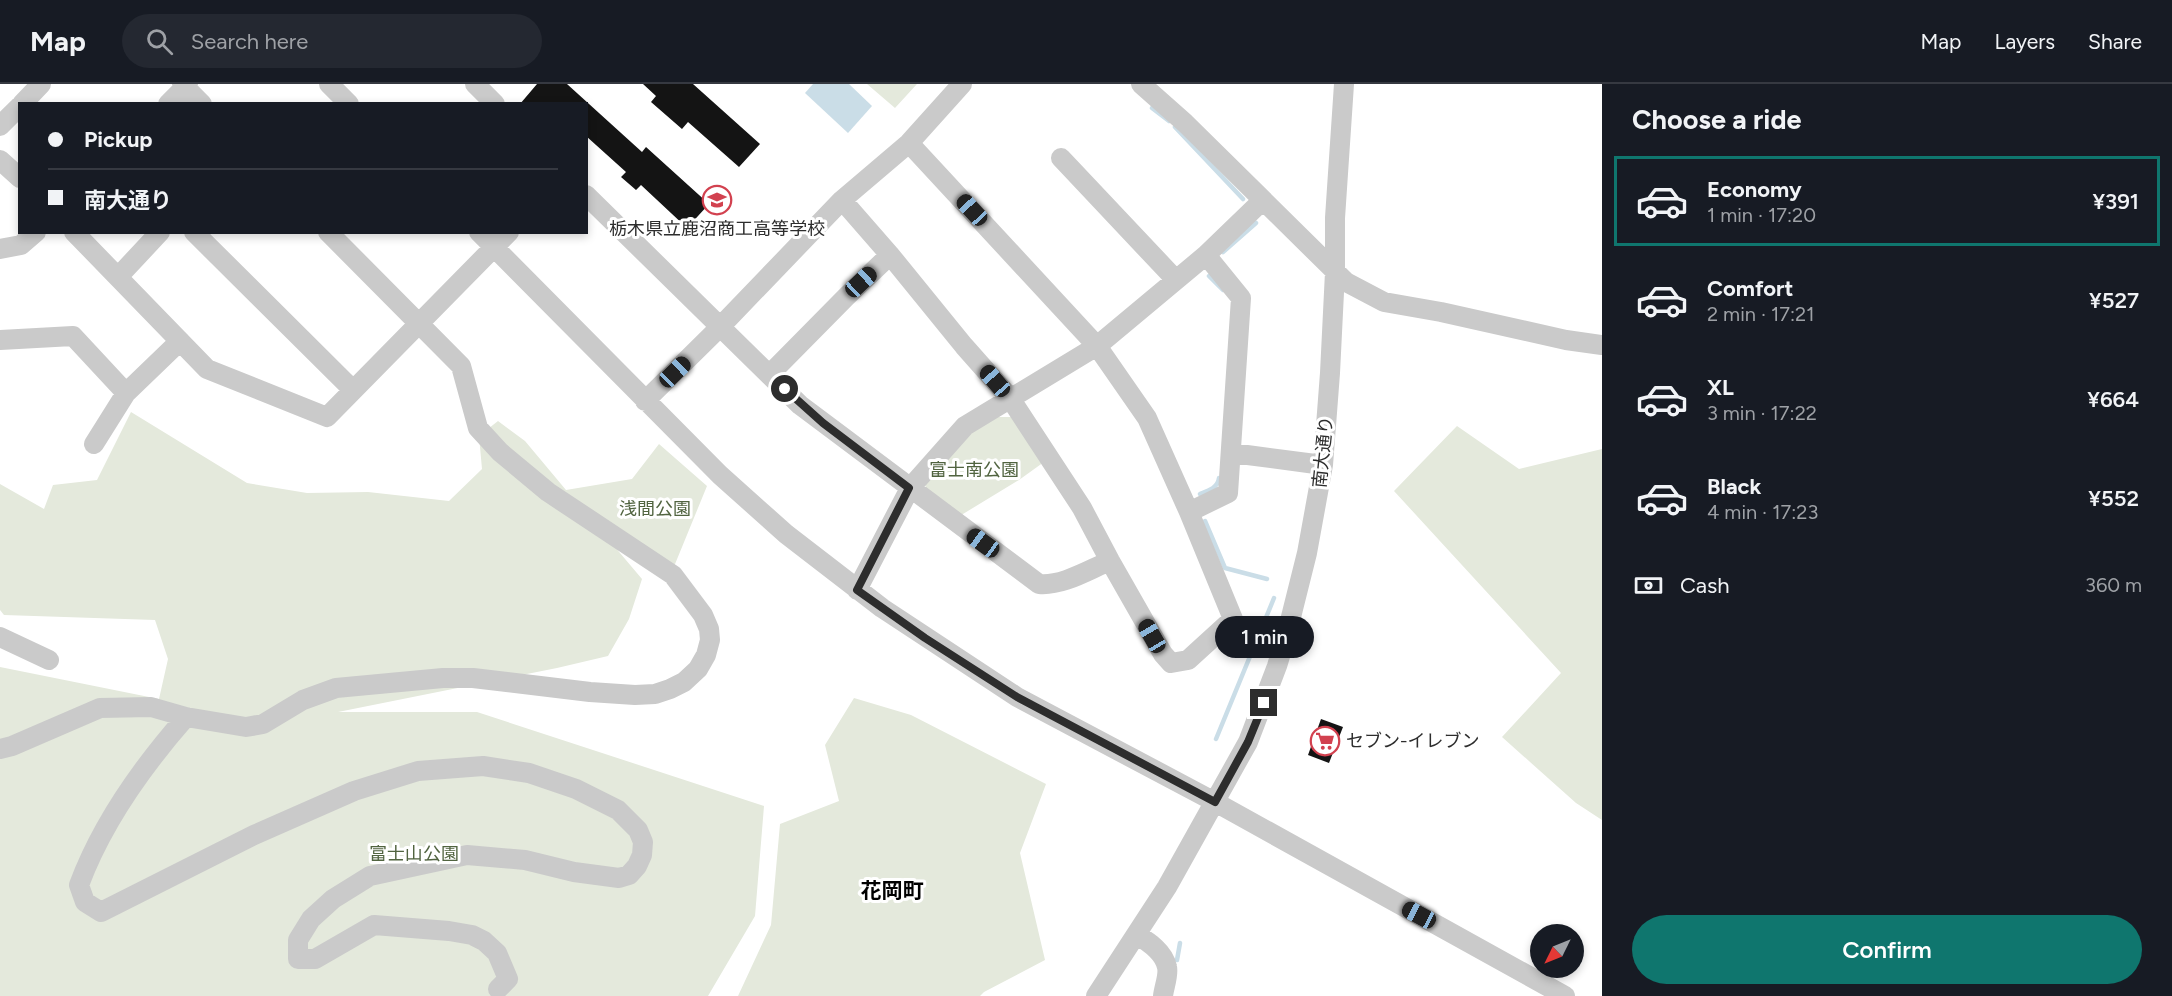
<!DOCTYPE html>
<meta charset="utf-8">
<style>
:root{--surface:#171b24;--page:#242831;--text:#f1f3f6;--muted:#9ea1a6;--line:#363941;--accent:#0f766e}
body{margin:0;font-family:Figtree,"Noto Sans JP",sans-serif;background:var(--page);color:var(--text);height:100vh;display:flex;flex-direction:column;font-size:22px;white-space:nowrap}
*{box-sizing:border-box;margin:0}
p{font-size:20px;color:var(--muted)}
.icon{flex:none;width:33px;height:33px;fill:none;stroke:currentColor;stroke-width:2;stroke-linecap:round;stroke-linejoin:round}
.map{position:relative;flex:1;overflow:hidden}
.details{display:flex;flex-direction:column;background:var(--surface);width:570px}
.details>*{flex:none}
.top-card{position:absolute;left:18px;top:18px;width:570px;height:132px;border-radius:0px;box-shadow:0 3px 9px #0003;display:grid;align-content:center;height:132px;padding:0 30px;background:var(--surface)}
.needle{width:39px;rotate:227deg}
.tools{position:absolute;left:1530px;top:840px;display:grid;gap:12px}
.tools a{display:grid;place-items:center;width:54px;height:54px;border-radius:50%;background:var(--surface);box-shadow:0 3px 9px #0003;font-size:30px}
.end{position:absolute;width:27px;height:27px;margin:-14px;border:8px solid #2d2d2d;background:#fff;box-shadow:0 0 0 3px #fff}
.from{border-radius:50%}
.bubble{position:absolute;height:42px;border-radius:21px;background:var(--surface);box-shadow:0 3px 9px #0003;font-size:20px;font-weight:600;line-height:42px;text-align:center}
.car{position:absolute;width:18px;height:36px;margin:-18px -9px;border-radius:8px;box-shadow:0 0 4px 2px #0007;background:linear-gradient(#222 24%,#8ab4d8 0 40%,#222 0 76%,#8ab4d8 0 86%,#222 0)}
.top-card b{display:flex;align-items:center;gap:21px;height:57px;font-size:22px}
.top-card b+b{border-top:2px solid var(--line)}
.top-card i{width:15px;height:15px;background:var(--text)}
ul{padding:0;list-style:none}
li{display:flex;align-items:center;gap:18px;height:90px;margin:0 12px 9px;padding:0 18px;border:3px solid transparent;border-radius:0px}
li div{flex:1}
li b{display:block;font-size:22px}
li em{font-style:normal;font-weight:600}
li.selected{border-color:var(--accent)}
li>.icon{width:54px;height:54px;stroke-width:1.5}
h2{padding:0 30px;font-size:27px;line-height:72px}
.pay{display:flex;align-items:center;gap:15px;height:66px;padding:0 30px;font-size:22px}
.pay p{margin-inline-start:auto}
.primary-button{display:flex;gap:12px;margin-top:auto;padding:12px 30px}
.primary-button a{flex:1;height:69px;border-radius:36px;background:var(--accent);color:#fff;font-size:24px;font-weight:600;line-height:69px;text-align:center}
header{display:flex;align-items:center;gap:36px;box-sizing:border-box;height:84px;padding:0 30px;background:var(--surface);border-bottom:2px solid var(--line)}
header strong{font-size:28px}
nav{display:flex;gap:33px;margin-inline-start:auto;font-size:21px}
.search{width:420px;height:54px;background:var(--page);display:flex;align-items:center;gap:15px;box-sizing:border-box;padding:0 21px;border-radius:33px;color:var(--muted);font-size:22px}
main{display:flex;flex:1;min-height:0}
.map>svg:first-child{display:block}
.green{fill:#e4e9dc}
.water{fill:#cadde7}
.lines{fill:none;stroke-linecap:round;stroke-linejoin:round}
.stream{stroke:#cadde7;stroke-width:4.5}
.building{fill:#141414}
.minor{stroke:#cacaca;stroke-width:20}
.route{stroke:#2d2d2d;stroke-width:8}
.labels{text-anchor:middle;stroke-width:6;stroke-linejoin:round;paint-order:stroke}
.poi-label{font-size:18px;fill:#2d2d2d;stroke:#fff}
.street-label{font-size:18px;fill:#2d2d2d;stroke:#fff}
.park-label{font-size:18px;fill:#516440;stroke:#fff}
.quarter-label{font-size:21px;font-weight:bold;fill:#000;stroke:#fff}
</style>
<header>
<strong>Map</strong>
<div class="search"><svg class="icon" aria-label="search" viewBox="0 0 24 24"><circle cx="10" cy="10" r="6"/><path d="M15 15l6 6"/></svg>Search here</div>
<nav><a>Map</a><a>Layers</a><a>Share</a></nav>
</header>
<main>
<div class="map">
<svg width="1602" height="912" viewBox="0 0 1602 912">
<rect width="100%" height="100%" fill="#fff"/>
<path class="green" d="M867,0H917L895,24Z
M131,328L247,399L307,409L368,408L449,417L482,385L479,352L498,337L525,357L566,406L632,395L659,360L707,402L673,485L576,417L642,495L629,535L608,572L557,584L338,628H477L764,722L755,832L708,912H0V583L159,615L168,575L155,536L4,531L0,526V400L44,425L53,401L97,396Z
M995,333H1014L1044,378L1019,396L958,433L926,408L925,397L963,352Z
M1457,342L1519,385L1602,365V736L1576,719L1502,653L1561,589L1394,407Z
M854,614L911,631L1046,700L1020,769L1045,876L984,908L980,912H738L771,841L780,740L839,717L825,661Z"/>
<path class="water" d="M813,0H849L872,22L848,49L805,9Z"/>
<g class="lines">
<path class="stream" d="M1152,24L1169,37
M1175,43L1243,115
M1223,168L1256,139
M1209,192L1223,206
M1200,410C1208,407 1218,404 1219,394
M1205,437L1225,484L1267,495
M1216,655L1274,514
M1177,876L1180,859"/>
</g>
<path class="building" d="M537,0H567L642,68L646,63L709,120L687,144L641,101L636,106L621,93L626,88L586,52V20H520Z
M643,0H693L760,60L739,83L688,38L682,45L651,18L656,12Z
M1321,635L1343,643L1329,679L1308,671Z"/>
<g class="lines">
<path class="minor" d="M182,0L202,20
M329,0L349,20
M475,0L495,20
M1141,0L1185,39L1346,198L1384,218L1441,228L1566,256L1602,261
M22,20L41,0
M168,20L188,0
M0,42L20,22
M1061,74L1176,196
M0,76L20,94
M586,111L800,321L1039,500C1063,502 1088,486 1110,477
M842,116L890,171L964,262L1010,314L1082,424L1110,477L1163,570L1171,579L1188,576L1233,535L1189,428L1147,334L1097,262L909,59
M74,148L207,285L327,333L509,148
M194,148L353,306
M479,148L720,391L786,450L882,524L1017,613L1215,718L1565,912
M0,165L21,161L36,148
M118,193L160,148
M0,256L73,252L126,309
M770,290L847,212L890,171
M645,317L719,244L842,116L909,59L962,0
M94,360L126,309L180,257
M1232,369L1323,381
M1189,428L1228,409L1241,214L1206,171
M857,506L910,404L965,342L1097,262L1206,171L1263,116
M0,553L49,576
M186,633C142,683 102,739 79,801L85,818L101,828L254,751L354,707L418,687L483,682L529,689L576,705L618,726L638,746L643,758L642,771L637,782L629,791L619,794L574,788L525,776L467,771L370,792L333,815L311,835L298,856V875H315L374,841L449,847L472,851L484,857L497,869L508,895L498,905
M0,665L12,662L100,624L151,623L186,633L246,643L263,640L303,616L336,604L443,594H473L590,608L635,611L655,610L670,605L684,598L698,585L706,571L710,556L709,545L703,531L673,491L548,408L500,368L478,344L461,282L328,148
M1137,851C1149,858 1164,868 1167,883C1169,891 1164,903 1163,912
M1096,912L1167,803L1248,658L1277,582L1287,549L1307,469L1323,381L1330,289L1335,188V134L1344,0"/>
</g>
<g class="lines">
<path class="route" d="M785,305L823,339L909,404L857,506L925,554L1017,613L1215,718L1248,658L1264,619"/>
</g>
<defs>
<g id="school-ring" transform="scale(1.5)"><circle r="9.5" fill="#fff" stroke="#d2414f" stroke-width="1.5"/><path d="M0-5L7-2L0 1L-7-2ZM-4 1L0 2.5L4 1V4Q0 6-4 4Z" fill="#d2414f"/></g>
<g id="supermarket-ring" transform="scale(1.5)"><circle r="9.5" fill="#fff" stroke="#d2414f" stroke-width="1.5"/><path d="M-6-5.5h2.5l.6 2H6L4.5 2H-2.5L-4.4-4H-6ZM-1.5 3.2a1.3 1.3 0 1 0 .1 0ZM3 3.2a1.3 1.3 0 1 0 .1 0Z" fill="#d2414f"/></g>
</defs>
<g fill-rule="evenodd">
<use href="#school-ring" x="717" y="116"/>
<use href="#supermarket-ring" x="1325" y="657"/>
</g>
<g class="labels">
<g class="poi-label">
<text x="717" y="151">栃木県立鹿沼商工高等学校</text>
<text x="1346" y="663" text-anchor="start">セブン-イレブン</text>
</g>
<g class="street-label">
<text transform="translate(1323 368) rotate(-84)" y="6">南大通り</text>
</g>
<g class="park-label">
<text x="974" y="392">富士南公園</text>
<text x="655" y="431">浅間公園</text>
<text x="414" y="776">富士山公園</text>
</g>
<g class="quarter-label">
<text x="892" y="814">花岡町</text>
</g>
</g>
</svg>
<div class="tools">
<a><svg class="needle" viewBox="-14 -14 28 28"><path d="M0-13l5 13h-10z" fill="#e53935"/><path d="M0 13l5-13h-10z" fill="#9ea1a6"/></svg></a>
</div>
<i class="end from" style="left:785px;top:305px"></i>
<i class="end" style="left:1264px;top:619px"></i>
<div class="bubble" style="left:1215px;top:532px;width:99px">1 min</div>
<i class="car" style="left:972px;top:126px;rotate:317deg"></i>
<i class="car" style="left:861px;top:198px;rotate:47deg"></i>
<i class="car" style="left:675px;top:288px;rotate:46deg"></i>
<i class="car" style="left:995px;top:297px;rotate:319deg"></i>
<i class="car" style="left:983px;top:459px;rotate:306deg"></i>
<i class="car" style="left:1152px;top:552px;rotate:330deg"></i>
<i class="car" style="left:1419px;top:831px;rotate:298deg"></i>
<div class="top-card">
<b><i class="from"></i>Pickup</b>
<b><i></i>南大通り</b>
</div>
</div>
<section class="details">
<h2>Choose a ride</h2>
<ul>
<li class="selected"><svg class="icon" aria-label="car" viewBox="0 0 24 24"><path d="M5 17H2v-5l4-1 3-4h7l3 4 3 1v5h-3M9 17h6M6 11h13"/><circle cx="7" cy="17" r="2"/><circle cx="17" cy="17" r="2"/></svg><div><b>Economy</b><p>1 min · 17:20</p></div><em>¥391</em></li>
<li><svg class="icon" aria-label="car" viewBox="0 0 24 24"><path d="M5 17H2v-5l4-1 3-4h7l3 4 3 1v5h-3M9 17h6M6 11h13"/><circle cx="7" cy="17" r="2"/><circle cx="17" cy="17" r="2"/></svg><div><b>Comfort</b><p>2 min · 17:21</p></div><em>¥527</em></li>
<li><svg class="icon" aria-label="car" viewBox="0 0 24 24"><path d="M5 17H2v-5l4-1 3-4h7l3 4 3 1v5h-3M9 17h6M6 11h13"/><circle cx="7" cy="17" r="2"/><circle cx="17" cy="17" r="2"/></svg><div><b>XL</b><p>3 min · 17:22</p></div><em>¥664</em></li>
<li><svg class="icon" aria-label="car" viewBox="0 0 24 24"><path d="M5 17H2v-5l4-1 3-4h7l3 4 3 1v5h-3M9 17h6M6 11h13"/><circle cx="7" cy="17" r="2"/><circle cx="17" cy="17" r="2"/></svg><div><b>Black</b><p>4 min · 17:23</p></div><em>¥552</em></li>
</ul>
<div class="pay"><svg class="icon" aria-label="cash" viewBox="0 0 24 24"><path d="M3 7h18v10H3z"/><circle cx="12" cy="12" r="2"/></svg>Cash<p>360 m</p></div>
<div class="primary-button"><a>Confirm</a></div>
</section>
</main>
